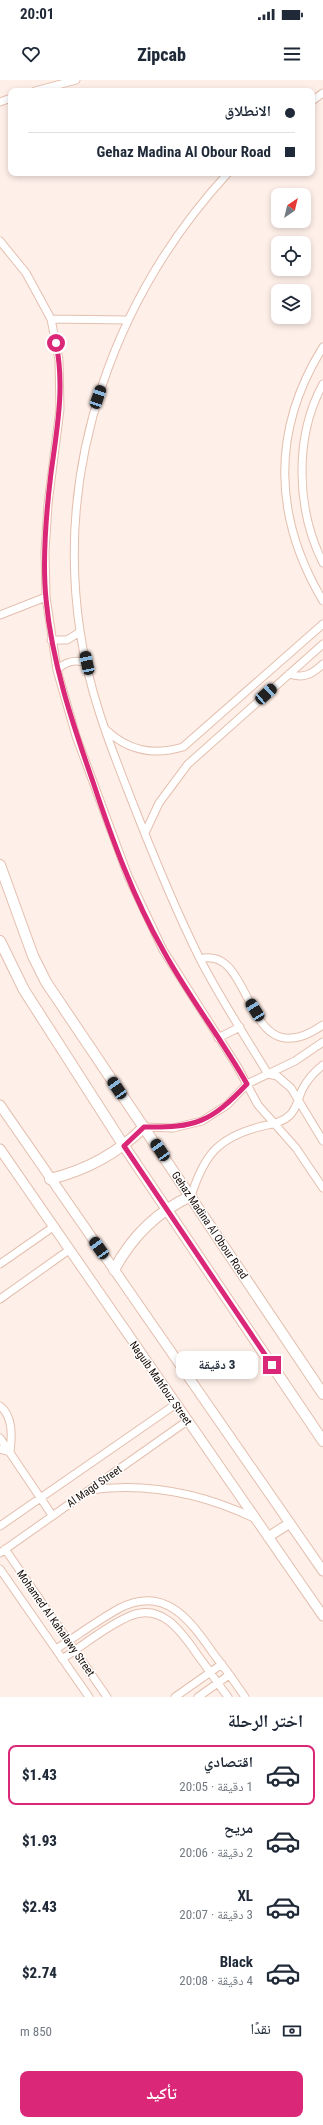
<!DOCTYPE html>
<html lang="ar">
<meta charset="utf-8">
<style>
:root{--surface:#fff;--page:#f2f2f3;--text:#1f2937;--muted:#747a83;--line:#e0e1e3;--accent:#db2777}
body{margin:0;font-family:"Roboto Condensed","Noto Naskh Arabic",sans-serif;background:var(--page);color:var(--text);direction:rtl;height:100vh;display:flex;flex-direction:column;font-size:15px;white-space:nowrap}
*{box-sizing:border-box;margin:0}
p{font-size:13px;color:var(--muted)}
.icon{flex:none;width:22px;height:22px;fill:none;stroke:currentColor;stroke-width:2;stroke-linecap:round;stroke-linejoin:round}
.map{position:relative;height:1617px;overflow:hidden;direction:ltr}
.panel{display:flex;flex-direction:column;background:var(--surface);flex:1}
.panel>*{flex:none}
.top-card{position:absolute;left:8px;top:8px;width:307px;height:88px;border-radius:8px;box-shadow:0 2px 6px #0003;direction:rtl;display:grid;align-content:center;height:88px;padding:0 20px;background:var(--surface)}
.needle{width:26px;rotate:35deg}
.fabs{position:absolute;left:271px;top:108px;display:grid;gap:8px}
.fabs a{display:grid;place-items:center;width:40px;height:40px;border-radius:8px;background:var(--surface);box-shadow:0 2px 6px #0003;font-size:20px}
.end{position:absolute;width:18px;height:18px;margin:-9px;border:5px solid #db2777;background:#fff;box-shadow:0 0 0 2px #fff}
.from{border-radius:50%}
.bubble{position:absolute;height:28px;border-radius:8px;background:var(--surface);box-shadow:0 2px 6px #0003;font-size:13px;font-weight:800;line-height:28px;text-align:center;direction:rtl}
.car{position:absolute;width:12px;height:24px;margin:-12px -6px;border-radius:5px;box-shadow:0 0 3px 1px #0007;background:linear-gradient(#222 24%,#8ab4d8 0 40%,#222 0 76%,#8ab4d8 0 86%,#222 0)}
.top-card b{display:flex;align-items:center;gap:14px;height:38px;font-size:15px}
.top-card b+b{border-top:1px solid var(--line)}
.top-card i{width:10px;height:10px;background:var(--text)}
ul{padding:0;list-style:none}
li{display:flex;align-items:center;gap:12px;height:60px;margin:0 8px 6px;padding:0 12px;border:2px solid transparent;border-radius:8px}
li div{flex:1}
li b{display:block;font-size:15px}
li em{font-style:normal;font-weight:800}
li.current{border-color:var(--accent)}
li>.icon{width:36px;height:36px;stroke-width:1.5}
h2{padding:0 20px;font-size:18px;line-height:48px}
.pay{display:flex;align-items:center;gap:10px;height:44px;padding:0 20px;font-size:15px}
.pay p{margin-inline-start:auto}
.cta{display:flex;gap:8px;margin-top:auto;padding:8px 20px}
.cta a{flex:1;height:46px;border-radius:8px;background:var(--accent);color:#fff;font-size:16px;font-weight:800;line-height:46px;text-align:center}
.status{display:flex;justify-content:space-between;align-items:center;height:28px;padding:0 20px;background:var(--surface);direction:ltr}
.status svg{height:11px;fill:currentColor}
header{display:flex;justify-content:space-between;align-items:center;height:52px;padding:0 20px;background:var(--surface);font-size:18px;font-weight:800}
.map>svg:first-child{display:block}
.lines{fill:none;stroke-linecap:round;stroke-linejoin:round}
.minor-casing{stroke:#e4bfae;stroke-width:9}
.tertiary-casing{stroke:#e4bfae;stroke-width:11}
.secondary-casing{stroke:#e4bfae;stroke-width:12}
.minor{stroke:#fff;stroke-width:7}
.tertiary{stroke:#fff;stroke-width:9}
.secondary{stroke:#fff;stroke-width:10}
.route{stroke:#db2777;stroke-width:5}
.labels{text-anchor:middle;stroke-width:3;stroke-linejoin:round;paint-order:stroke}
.street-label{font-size:11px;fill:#150904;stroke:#fff}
</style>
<div class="status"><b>20:01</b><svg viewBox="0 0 49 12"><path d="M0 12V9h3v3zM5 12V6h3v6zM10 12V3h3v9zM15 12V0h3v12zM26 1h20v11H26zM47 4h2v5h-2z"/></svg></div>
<header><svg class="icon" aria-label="menu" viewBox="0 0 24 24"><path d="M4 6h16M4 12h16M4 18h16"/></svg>Zipcab<svg class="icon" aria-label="heart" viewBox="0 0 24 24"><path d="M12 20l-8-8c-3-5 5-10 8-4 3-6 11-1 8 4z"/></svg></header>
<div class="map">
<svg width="323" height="1617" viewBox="0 0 323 1617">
<rect width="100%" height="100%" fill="#feefe8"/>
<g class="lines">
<g class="minor-casing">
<path id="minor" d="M35,11L76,0
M312,21L323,13
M0,22L11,18
M228,93C115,216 55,383 80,551C88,608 109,663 130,716C151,770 174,827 200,879C220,918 245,956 268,994L277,996L291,1008L323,1061
M0,161L26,193L51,239L59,280L60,329L48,424L45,472L46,517L57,590L76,656L128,796L163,870L237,986L258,1025L296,1068L323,1108
M51,239L127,240
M323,267C271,350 273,437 323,521
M323,304C294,357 296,429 323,483
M0,535L46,517
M51,560H67L80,552
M57,590C66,581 75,579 87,583
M289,594C304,599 312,594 323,584
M105,649C128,671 153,676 183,667L323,544
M145,753L159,723L188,684L323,564
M200,879C256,863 242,1001 323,945
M218,958L240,947
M144,1047L173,1048L202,1041L227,1025L247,1004L295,981L323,962
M191,1116C204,1076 217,1058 259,1047C270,1044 282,1043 290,1035C297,1028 298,1019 302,1010C307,1000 314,992 323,985
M0,1184L53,1147
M0,1219L69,1170
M0,1326C13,1336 12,1356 10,1372L0,1369
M0,1358L52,1435
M90,1410C148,1402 201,1413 254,1438
M0,1446L176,1324
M5,1469L107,1617
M0,1473L187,1341
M0,1489L89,1617
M56,1569C77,1556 98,1540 120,1528C165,1505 190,1540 213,1573C224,1587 235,1602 245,1617
M62,1579C84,1565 106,1546 130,1536C163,1522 183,1554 199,1577C209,1590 218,1604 228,1617
M175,1617L222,1584
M198,1617L229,1595"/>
</g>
<g class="tertiary-casing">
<path id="tertiary" d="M0,1025L323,1491
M0,1069L323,1536
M268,1457L290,1443"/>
</g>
<g class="secondary-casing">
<path id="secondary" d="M0,785L33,876L46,902L323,1314
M0,861L24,910L124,1066L323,1361
M50,1099C87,1090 117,1074 144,1047
M114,1190C132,1156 156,1132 191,1116"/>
</g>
<use href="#minor" class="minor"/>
<use href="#tertiary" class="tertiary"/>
<use href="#secondary" class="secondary"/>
</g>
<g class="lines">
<path class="route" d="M56,263C65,307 57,349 51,393C46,434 42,478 46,519C52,583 72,642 93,702C112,759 133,817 163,870C188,916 221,958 247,1004C211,1042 196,1048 144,1047L124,1066L272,1285"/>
</g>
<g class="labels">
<g class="street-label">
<text transform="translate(210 1145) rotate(56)" y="4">Gehaz Madina Al Obour Road</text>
<text transform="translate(161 1303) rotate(55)" y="4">Naguib Mahfouz Street</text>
<text transform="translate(94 1406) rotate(-35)" y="4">Al Magd Street</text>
<text transform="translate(56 1543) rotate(55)" y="4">Mohamed Al Kahalawy Street</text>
</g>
</g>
</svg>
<div class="fabs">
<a><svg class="needle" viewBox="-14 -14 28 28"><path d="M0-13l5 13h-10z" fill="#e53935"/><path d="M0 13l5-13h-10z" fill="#747a83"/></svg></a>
<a><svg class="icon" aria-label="locate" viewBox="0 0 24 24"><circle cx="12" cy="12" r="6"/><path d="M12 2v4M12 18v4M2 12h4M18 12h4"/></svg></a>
<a><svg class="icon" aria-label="layers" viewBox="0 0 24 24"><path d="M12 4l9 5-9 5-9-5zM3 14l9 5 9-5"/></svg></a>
</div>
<i class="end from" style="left:56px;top:263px"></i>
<i class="end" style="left:272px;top:1285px"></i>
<div class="bubble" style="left:176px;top:1271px;width:82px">3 دقيقة</div>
<i class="car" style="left:98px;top:317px;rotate:19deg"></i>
<i class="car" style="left:87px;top:583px;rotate:348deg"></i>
<i class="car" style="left:266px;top:614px;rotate:48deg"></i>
<i class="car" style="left:255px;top:930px;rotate:328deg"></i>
<i class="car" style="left:117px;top:1008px;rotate:326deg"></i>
<i class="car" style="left:160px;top:1070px;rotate:326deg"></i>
<i class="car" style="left:99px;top:1168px;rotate:325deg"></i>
<div class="top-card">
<b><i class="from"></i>الانطلاق</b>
<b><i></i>Gehaz Madina Al Obour Road</b>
</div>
</div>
<section class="panel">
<h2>اختر الرحلة</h2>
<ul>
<li class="current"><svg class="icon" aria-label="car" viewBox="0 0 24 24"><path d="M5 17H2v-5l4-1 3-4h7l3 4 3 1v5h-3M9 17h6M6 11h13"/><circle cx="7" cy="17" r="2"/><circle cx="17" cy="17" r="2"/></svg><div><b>اقتصادي</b><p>1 دقيقة · 20:05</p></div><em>$1.43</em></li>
<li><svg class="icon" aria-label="car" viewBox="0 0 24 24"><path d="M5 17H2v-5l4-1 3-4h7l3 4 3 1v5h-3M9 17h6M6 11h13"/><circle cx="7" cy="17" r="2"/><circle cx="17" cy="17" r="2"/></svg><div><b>مريح</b><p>2 دقيقة · 20:06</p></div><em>$1.93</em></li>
<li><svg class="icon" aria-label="car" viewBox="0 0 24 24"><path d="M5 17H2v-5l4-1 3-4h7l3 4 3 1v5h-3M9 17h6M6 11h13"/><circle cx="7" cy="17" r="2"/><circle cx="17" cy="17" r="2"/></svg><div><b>XL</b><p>3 دقيقة · 20:07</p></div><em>$2.43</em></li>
<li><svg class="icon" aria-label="car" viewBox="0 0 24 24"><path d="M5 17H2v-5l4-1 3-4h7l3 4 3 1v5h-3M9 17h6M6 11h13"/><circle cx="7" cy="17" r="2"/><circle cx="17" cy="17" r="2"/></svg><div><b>Black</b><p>4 دقيقة · 20:08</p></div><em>$2.74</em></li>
</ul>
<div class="pay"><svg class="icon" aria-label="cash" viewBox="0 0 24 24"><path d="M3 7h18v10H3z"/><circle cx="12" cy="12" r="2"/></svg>نقدًا<p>850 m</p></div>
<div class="cta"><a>تأكيد</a></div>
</section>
